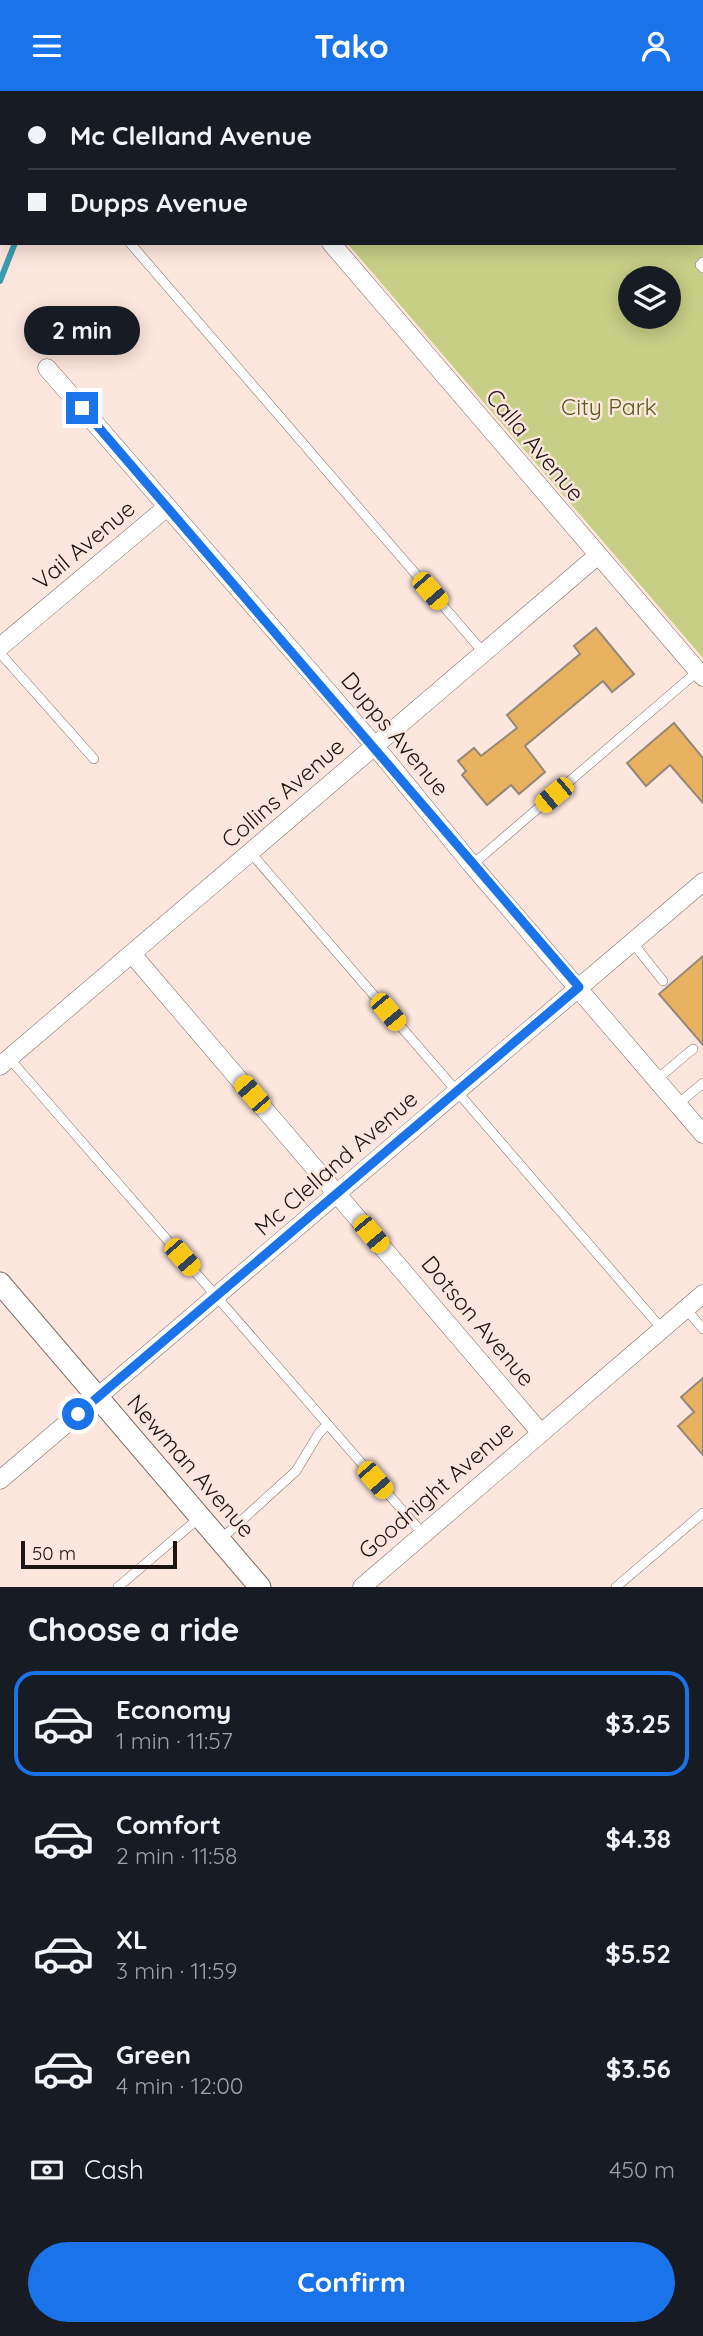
<!DOCTYPE html>
<meta charset="utf-8">
<style>
:root{--surface:#171b24;--page:#20242c;--text:#f1f3f6;--muted:#9ea1a6;--line:#363941;--accent:#1a73e8}
body{margin:0;font-family:Quicksand,sans-serif;background:var(--page);color:var(--text);height:100vh;display:flex;flex-direction:column;font-size:26px;white-space:nowrap}
*{box-sizing:border-box;margin:0}
p{font-size:23px;color:var(--muted)}
.icon{flex:none;width:38px;height:38px;fill:none;stroke:currentColor;stroke-width:2;stroke-linecap:round;stroke-linejoin:round}
.map{position:relative;height:1496px;overflow:hidden}
.panel{display:flex;flex-direction:column;background:var(--surface);flex:1}
.panel>*{flex:none}
.top-card{position:absolute;left:0px;top:0px;width:704px;height:154px;box-shadow:0 4px 18px #0003;display:grid;align-content:center;height:154px;padding:0 28px;background:var(--surface)}
.tools{position:absolute;left:618px;top:175px;display:grid;gap:14px}
.tools a{display:grid;place-items:center;width:63px;height:63px;border-radius:50%;background:var(--surface);box-shadow:0 4px 18px #0003;font-size:35px}
.scale{position:absolute;left:21px;bottom:18px;width:156px;box-sizing:border-box;padding-left:7px;border:4px solid #1d1512;border-top:0;font-size:19px;line-height:24px;white-space:nowrap;color:#1d1512;-webkit-text-stroke:5px #fde6dd;paint-order:stroke}
.end{position:absolute;width:32px;height:32px;margin:-16px;border:9px solid #1a73e8;background:#fff;box-shadow:0 0 0 4px #fff}
.from{border-radius:50%}
.bubble{position:absolute;height:49px;border-radius:24px;background:var(--surface);box-shadow:0 4px 18px #0003;font-size:23px;font-weight:700;line-height:49px;text-align:center}
.car{position:absolute;width:21px;height:42px;margin:-21px -10px;border-radius:9px;box-shadow:0 0 5px 2px #0007;background:linear-gradient(#f5c518 24%,#345 0 40%,#f5c518 0 76%,#345 0 86%,#f5c518 0)}
.top-card b{display:flex;align-items:center;gap:24px;height:66px;font-size:26px}
.top-card b+b{border-top:2px solid var(--line)}
.top-card i{width:18px;height:18px;background:var(--text)}
ul{padding:0;list-style:none}
li{display:flex;align-items:center;gap:21px;height:105px;margin:0 14px 10px;padding:0 14px;border:4px solid transparent;border-radius:21px}
li div{flex:1}
li b{display:block;font-size:26px}
li em{font-style:normal;font-weight:700}
li.selected{border-color:var(--accent)}
li>.icon{width:63px;height:63px;stroke-width:1.5}
h2{padding:0 28px;font-size:32px;line-height:84px}
.pay{display:flex;align-items:center;gap:18px;height:77px;padding:0 28px;font-size:26px}
.pay p{margin-inline-start:auto}
.button{display:flex;gap:14px;margin-top:auto;padding:14px 28px}
.button a{flex:1;height:80px;border-radius:42px;background:var(--accent);color:#fff;font-size:28px;font-weight:700;line-height:80px;text-align:center}
header{display:flex;justify-content:space-between;align-items:center;height:91px;padding:0 28px;background:var(--accent);color:#fff;font-size:32px;font-weight:700}
.map>svg:first-child{display:block}
.green{fill:#c7ce85;fill-rule:evenodd}
.lines{fill:none;stroke-linecap:round;stroke-linejoin:round}
.stream{stroke:#389cae;stroke-width:6}
.building{fill:#e8b261;stroke:#948877;stroke-width:2}
.service-casing{stroke:#7f6b63;stroke-width:10}
.minor-casing{stroke:#7f6b63;stroke-width:19}
.tertiary-casing{stroke:#7f6b63;stroke-width:23}
.service{stroke:#fff;stroke-width:9}
.minor{stroke:#fff;stroke-width:18}
.tertiary{stroke:#fff;stroke-width:21}
.rail-casing{stroke:#4f443f;stroke-width:8}
.rail{stroke:#fde6dd;stroke-width:5;stroke-dasharray:16;stroke-linecap:butt}
.route{stroke:#1a73e8;stroke-width:9}
.labels{text-anchor:middle;stroke-width:5;stroke-linejoin:round;paint-order:stroke}
.park-label{font-size:23px;fill:#585c19;stroke:#fde6dd}
.street-label{font-size:23px;fill:#1d1512;stroke:#fde6dd}
</style>
<header><svg class="icon" aria-label="menu" viewBox="0 0 24 24"><path d="M4 6h16M4 12h16M4 18h16"/></svg>Tako<svg class="icon" aria-label="person" viewBox="0 0 24 24"><circle cx="12" cy="8" r="4"/><path d="M4 21q1-7 8-7t8 7"/></svg></header>
<div class="map">
<svg width="703" height="1496" viewBox="0 0 703 1496">
<rect width="100%" height="100%" fill="#fde6dd"/>
<path class="green" d="M207,0H703V567L347,152H702V2ZM630,187H668V226H630Z"/>
<g class="lines">
<path class="stream" d="M72,2L73,0
M0,190L15,152"/>
</g>
<path class="building" d="M596,537L634,583L612,601L603,590L525,655L545,681L519,703L511,694L487,714L462,684L466,680L458,670L474,657L481,665L517,637L507,624L580,563L574,555Z
M674,632L703,667V712L670,674L646,695L627,672Z
M703,865V954L659,903Z
M703,1287V1364L678,1335L694,1321L681,1306Z"/>
<g class="lines">
<g class="service-casing">
<path id="service" d="M130,152L483,561
M703,171L700,174L703,177
M0,562L94,668
M251,762L662,1238
M472,774L698,580
M632,851L663,890
M9,967L423,1443
M657,988L693,958
M678,1013L703,992
M686,1218L703,1238
M220,1449L296,1380L319,1342L327,1334
M118,1496L199,1427
M616,1496L703,1422"/>
</g>
<g class="minor-casing">
<path id="minor" d="M202,0L204,2
M642,0L643,2
M702,74L703,75
M331,152L703,586
M47,277L374,654L472,774L703,1043
M0,556L167,416
M132,863L540,1341
M0,975L597,465
M0,1389L703,791
M362,1496L703,1203"/>
</g>
<g class="tertiary-casing">
<path id="tertiary" d="M0,1192L260,1496"/>
</g>
<use href="#service" class="service"/>
<use href="#minor" class="minor"/>
<use href="#tertiary" class="tertiary"/>
<g class="rail-casing">
<path id="rail" d="M693,0L696,2"/>
</g>
<use href="#rail" class="rail"/>
</g>
<g class="lines">
<path class="route" d="M78,1323L579,896L82,317"/>
</g>
<g class="labels">
<g class="park-label">
<text x="609" y="324">City Park</text>
</g>
<g class="street-label">
<text transform="translate(535 354) rotate(50)" y="8">Calla Avenue</text>
<text transform="translate(84 454) rotate(-40)" y="8">Vail Avenue</text>
<text transform="translate(395 643) rotate(50)" y="8">Dupps Avenue</text>
<text transform="translate(283 702) rotate(-41)" y="8">Collins Avenue</text>
<text transform="translate(336 1072) rotate(-41)" y="8">Mc Clelland Avenue</text>
<text transform="translate(478 1230) rotate(50)" y="8">Dotson Avenue</text>
<text transform="translate(191 1375) rotate(49)" y="8">Newman Avenue</text>
<text transform="translate(436 1399) rotate(-41)" y="8">Goodnight Avenue</text>
</g>
</g>
</svg>
<div class="tools">
<a><svg class="icon" aria-label="layers" viewBox="0 0 24 24"><path d="M12 4l9 5-9 5-9-5zM3 14l9 5 9-5"/></svg></a>
</div>
<div class="scale">50 m</div>
<i class="end from" style="left:78px;top:1323px"></i>
<i class="end" style="left:82px;top:317px"></i>
<div class="bubble" style="left:24px;top:215px;width:116px">2 min</div>
<i class="car" style="left:430px;top:500px;rotate:139deg"></i>
<i class="car" style="left:554px;top:704px;rotate:230deg"></i>
<i class="car" style="left:388px;top:921px;rotate:140deg"></i>
<i class="car" style="left:252px;top:1003px;rotate:319deg"></i>
<i class="car" style="left:371px;top:1143px;rotate:140deg"></i>
<i class="car" style="left:182px;top:1166px;rotate:139deg"></i>
<i class="car" style="left:375px;top:1389px;rotate:139deg"></i>
<div class="top-card">
<b><i class="from"></i>Mc Clelland Avenue</b>
<b><i></i>Dupps Avenue</b>
</div>
</div>
<section class="panel">
<h2>Choose a ride</h2>
<ul>
<li class="selected"><svg class="icon" aria-label="car" viewBox="0 0 24 24"><path d="M5 17H2v-5l4-1 3-4h7l3 4 3 1v5h-3M9 17h6M6 11h13"/><circle cx="7" cy="17" r="2"/><circle cx="17" cy="17" r="2"/></svg><div><b>Economy</b><p>1 min · 11:57</p></div><em>$3.25</em></li>
<li><svg class="icon" aria-label="car" viewBox="0 0 24 24"><path d="M5 17H2v-5l4-1 3-4h7l3 4 3 1v5h-3M9 17h6M6 11h13"/><circle cx="7" cy="17" r="2"/><circle cx="17" cy="17" r="2"/></svg><div><b>Comfort</b><p>2 min · 11:58</p></div><em>$4.38</em></li>
<li><svg class="icon" aria-label="car" viewBox="0 0 24 24"><path d="M5 17H2v-5l4-1 3-4h7l3 4 3 1v5h-3M9 17h6M6 11h13"/><circle cx="7" cy="17" r="2"/><circle cx="17" cy="17" r="2"/></svg><div><b>XL</b><p>3 min · 11:59</p></div><em>$5.52</em></li>
<li><svg class="icon" aria-label="car" viewBox="0 0 24 24"><path d="M5 17H2v-5l4-1 3-4h7l3 4 3 1v5h-3M9 17h6M6 11h13"/><circle cx="7" cy="17" r="2"/><circle cx="17" cy="17" r="2"/></svg><div><b>Green</b><p>4 min · 12:00</p></div><em>$3.56</em></li>
</ul>
<div class="pay"><svg class="icon" aria-label="cash" viewBox="0 0 24 24"><path d="M3 7h18v10H3z"/><circle cx="12" cy="12" r="2"/></svg>Cash<p>450 m</p></div>
<div class="button"><a>Confirm</a></div>
</section>
